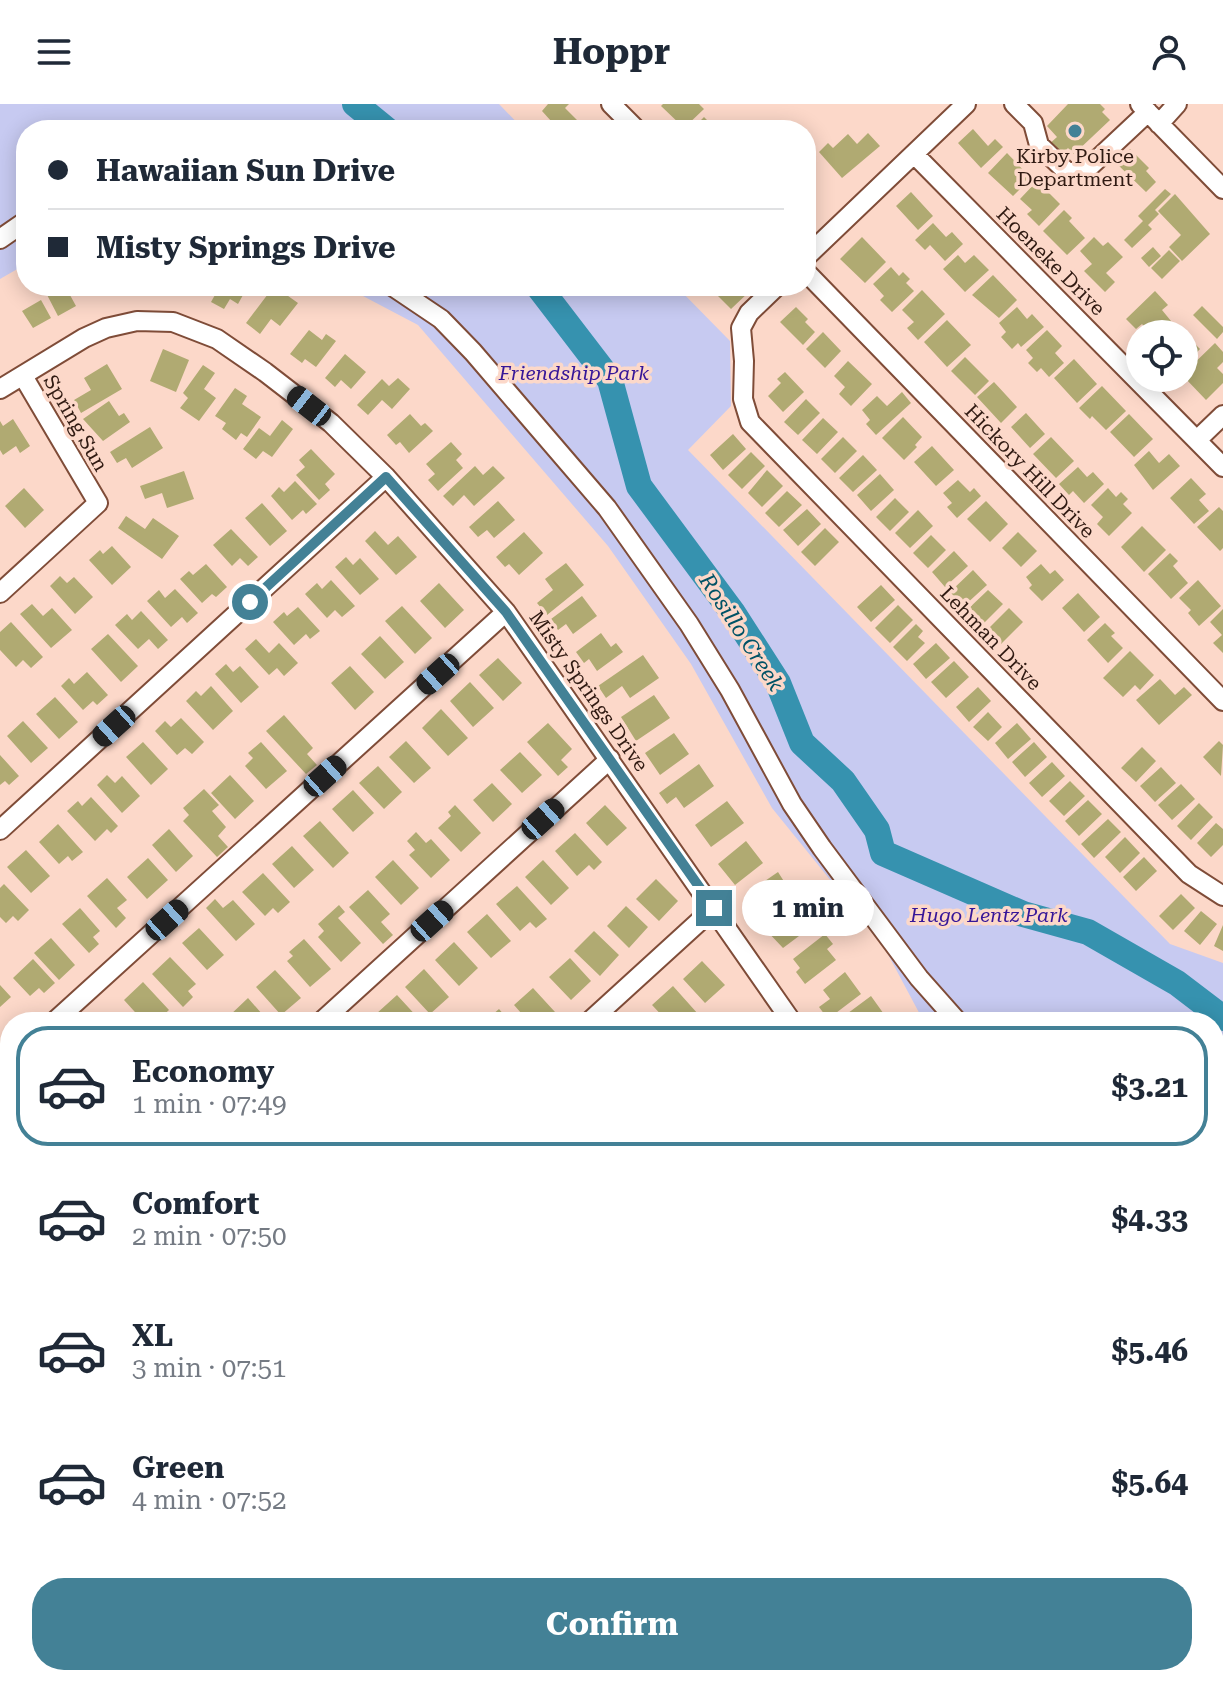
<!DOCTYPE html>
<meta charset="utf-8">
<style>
:root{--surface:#fff;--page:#f2f2f3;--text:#1f2937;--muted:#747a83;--line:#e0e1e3;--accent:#438196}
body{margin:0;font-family:"Roboto Serif",serif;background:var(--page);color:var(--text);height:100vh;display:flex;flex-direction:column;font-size:30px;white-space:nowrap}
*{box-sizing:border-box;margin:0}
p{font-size:26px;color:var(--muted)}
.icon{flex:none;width:44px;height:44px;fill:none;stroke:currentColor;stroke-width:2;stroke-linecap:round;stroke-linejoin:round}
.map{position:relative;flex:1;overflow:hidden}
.sheet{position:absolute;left:0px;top:908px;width:1224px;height:674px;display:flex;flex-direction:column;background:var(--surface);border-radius:32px 32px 0 0;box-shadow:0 4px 20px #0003}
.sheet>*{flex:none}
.top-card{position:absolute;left:16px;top:16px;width:800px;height:176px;border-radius:32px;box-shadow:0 4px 20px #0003;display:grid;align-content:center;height:176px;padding:0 32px;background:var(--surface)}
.controls{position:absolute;left:1126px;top:216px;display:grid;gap:16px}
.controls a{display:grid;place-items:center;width:72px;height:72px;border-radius:50%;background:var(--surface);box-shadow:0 4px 20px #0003;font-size:40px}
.end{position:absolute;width:36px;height:36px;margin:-18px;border:10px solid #438196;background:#fff;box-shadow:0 0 0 4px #fff}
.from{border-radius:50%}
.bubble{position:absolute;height:56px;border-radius:28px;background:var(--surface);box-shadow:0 4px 20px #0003;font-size:26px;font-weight:700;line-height:56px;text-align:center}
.car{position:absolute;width:24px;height:48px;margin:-24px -12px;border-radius:10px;box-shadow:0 0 6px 2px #0007;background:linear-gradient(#222 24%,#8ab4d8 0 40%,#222 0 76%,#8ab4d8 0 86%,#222 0)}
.top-card b{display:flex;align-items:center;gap:28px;height:76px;font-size:30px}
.top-card b+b{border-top:2px solid var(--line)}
.top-card i{width:20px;height:20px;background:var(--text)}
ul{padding:14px 0 0;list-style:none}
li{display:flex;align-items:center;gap:24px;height:120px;margin:0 16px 12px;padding:0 16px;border:4px solid transparent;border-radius:32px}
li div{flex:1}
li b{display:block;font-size:30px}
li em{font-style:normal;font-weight:700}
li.selected{border-color:var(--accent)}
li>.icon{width:72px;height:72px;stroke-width:1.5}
.cta{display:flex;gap:16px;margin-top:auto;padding:16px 32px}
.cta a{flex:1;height:92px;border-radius:32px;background:var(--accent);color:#fff;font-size:32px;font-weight:700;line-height:92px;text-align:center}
header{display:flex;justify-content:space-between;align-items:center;height:104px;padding:0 32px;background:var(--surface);font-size:36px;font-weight:700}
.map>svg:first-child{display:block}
.green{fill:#c7caf1}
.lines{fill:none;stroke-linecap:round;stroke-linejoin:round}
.river{stroke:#3692af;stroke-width:26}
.building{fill:#b0aa72}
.minor-casing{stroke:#7f4c38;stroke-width:22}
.minor{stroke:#fff;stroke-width:18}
.route{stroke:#438196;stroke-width:10}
.poi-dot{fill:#438196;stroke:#fcd8c9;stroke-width:3}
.labels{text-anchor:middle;stroke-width:7;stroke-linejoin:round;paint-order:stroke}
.poi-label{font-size:20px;fill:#301a12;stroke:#fcd8c9}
.street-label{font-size:20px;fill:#301a12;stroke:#fcd8c9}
.park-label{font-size:20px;font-style:italic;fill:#361698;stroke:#fcd8c9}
.water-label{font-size:22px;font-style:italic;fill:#005266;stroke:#fcd8c9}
</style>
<header><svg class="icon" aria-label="menu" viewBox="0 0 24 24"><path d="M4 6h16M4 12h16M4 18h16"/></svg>Hoppr<svg class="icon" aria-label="person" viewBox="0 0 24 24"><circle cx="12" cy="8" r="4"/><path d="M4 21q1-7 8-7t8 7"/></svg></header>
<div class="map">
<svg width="1223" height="1581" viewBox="0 0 1223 1581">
<rect width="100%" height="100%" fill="#fcd8c9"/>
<path class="green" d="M0,0H499L524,26H26V160L0,175Z
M344,182H676L730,237L731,302L688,346L1170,840L1223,859V1581H1055L1058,1572H1214V918H924L883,841L772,704L691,560L608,442L418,221Z"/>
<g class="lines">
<path class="river" d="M355,0L387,26
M538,182L610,276L639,382L733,509L778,579L802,639L843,677L877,726L883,749L1023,810L1088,828L1177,879L1223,914"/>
</g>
<path class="building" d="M548,0H569L565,4L577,16L567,26H542L551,17L542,7Z
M663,0H699L704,5L684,24L661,2Z
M1068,0H1100L1105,5L1102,8L1110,16L1074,50L1068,44L1058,54L1047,42L1057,33L1047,22Z
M704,13L717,26H691Z
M586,18L594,26H578Z
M973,25L988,42L995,35L1003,43L981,64L958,39Z
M868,29L880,42L842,74L819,48L828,39L833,44L848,30L857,40Z
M1130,45L1149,64L1146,67L1156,78L1146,88L1116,59Z
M1007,49L1031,74L1013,92L988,69Z
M1037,77L1060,100L1039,122L1027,110L1032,106L1020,95Z
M1165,85L1171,90L1155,106L1159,110L1148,121L1152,125L1132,144L1124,136L1143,117L1138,112Z
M911,88L933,112L918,126L896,102Z
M1175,90L1210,130L1182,157L1169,143L1181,131L1158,107Z
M1064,106L1072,114L1069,117L1085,134L1067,151L1043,127Z
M933,119L946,133L952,128L963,140L945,157L930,141L925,146L915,136Z
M862,133L886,158L865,179L840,155Z
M1094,133L1103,142L1108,138L1123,153L1106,169L1115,178L1105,188L1084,167L1092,160L1080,147Z
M1153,143L1161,152L1149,163L1141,154Z
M1169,146L1180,157L1162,175L1151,164Z
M958,151L965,159L974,151L989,166L965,188L943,165Z
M891,163L899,172L903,168L910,175L906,179L914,187L892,208L880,196L884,192L873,180Z
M993,171L1017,196L999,214L972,191Z
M50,182H65L76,202L58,212L44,185Z
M99,182H117V183L102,192Z
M220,182H248L238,200L230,195L224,205L211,198Z
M274,182L298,199L280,222L271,215L260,230L246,219Z
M717,182H745L750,187L731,205L715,189L719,184Z
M922,186L945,210L918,236L907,224L914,218L902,206Z
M1155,187L1168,201L1162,206L1171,217L1157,230H1151L1142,220L1136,225L1126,215Z
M41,196L51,214L33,224L22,207Z
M1202,202L1223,223V228L1217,235L1193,211Z
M796,203L808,215L805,218L815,228L803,241L780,218Z
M1017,203L1027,215L1032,210L1044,223L1021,243L1018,239L1012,245L1001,233L1006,228L999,219Z
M947,216L971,241L947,263L924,238Z
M1176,221L1200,245L1184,262V230H1167Z
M309,226L322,236L326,230L336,237L316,263L305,255L302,259L290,250Z
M1047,226L1062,242L1055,249L1064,259L1049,273L1041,264L1037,268L1028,259L1033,254L1026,246Z
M823,228L841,247L825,264L806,245Z
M1215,239L1223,248V258L1217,264L1223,270V279L1206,296L1184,273V269Z
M163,245L189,256L176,288L150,277Z
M345,250L366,268L351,285L341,276L335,283L325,274Z
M965,253L989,277L975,291L951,267Z
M1074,255L1097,280L1077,299L1054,274Z
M848,257L872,280L851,302L839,290L845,283L834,272Z
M107,260L122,285L81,309L74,296L91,286L84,274Z
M203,261L215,269L204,285L216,294L199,317L180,304L188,294L183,289Z
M785,268L804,288L783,308L768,292L781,279L777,275Z
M398,274L410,285L392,305L382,296L368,311L357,301L382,275L389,282Z
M994,278L1017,303L1001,319L977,293Z
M1102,282L1126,307L1106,326L1092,312L1090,315L1079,304Z
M235,284L247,292L242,300L261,313L247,333L241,329L236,336L222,325L226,319L215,312Z
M902,288L911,299L876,331L866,320L870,316L862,306L877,292L887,302Z
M806,295L820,309L798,331L784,318Z
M109,297L119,312L124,309L130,318L103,337L83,315Z
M1026,309L1045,330L1030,344L1011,323Z
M410,310L421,322L425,319L433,327L409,349L400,338L396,341L387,331Z
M1129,310L1153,335L1134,353L1110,328Z
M903,313L922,333L915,341L917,343L904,356L882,334Z
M823,314L838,328L817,350L802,336Z
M13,315L30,342L20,349L16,342L3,351L0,346V317L3,322Z
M282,316L293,325L272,353L263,347L256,355L243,345L259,324L270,332Z
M150,323L163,344L132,364L126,354L117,359L110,348Z
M733,330L746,345L723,366L710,351Z
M843,333L857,347L835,369L821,355Z
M1051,333L1074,357L1056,374L1033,350Z
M451,338L462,350L456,356L463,364L438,387L428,376L435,370L426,360Z
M932,342L954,366L936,382L914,358Z
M311,345L335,370L325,380L330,386L319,396L296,371L305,363L299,356Z
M1149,347L1159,359L1169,350L1180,362L1153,386L1134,361Z
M751,348L765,362L742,385L728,371Z
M863,351L877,366L853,388L839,374Z
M475,362L483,371L493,362L505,374L474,402L464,391L453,402L443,392Z
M1078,363L1087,373L1093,368L1104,380L1084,399L1073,387L1069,391L1059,380Z
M767,366L783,382L762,403L748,389Z
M184,367L194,395L167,404L162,389L145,395L140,382Z
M880,370L894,386L871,407L857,391Z
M1191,374L1206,390L1199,396L1209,407L1194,420L1170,394Z
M958,376L970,388L974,384L981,392L957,414L947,403L952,399L943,389Z
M295,377L317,400L306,410L303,406L292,416L271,392L279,383L284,388Z
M24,384L44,406L25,424L5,402Z
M1108,384L1116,393L1121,388L1128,395L1123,400L1132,409L1109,432L1097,420L1103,413L1091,401Z
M787,387L802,401L779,423L765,409Z
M895,394L909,408L890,427L876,413Z
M498,397L515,416L494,434L487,426L478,433L469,423Z
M986,397L1008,420L990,438L967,415Z
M262,399L287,427L270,442L245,414Z
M1219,403L1223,407V444L1220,447L1197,423Z
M807,405L821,420L798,442L783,426Z
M918,406L933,422L910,444L895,429Z
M126,412L145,425L153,414L179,432L162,455L118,424Z
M1142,422L1166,446L1144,468L1121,443Z
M825,424L839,438L815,462L801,448Z
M231,425L258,453L248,462L240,454L232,462L213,441Z
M375,427L388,441L398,432L417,453L396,471L365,437Z
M524,428L543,449L519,471L509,460L505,463L496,453Z
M1018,428L1037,447L1021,463L1002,444Z
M931,431L946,446L928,464L913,449Z
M112,442L131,463L112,481L89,456L100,446L103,450Z
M954,447L968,462L945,483L932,468Z
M1170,449L1178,457L1173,462L1188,479L1171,495L1148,470Z
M346,453L353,461L360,454L379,475L360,491L335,463Z
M566,459L584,481L547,511L537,499L553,486L545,475Z
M206,460L227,483L216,493L212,490L202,499L180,475L189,467L193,471Z
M1041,460L1050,470L1055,466L1064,476L1042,497L1029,484L1032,481L1026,473Z
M973,466L987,481L964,502L950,488Z
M60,472L67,479L74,473L93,493L75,510L50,482Z
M331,476L355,502L342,513L335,506L327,514L305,490L317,479L322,485Z
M1198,476L1221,502L1199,522L1188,509L1191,506L1179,494Z
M439,479L464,506L445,524L420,497Z
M881,481L895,496L871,518L857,503Z
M175,485L198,509L187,519L182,513L171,523L147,497L159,486L165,494Z
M988,486L1003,500L982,521L967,506Z
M1078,489L1100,513L1084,528L1062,504Z
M582,492L597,512L573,530L566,520L558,526L551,515Z
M32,500L43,512L52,504L72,526L51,544L20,510Z
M898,501L913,516L890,539L875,524Z
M402,502L432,534L415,550L385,517Z
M298,503L320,527L310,535L306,530L294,541L273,518L284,508L287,512Z
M1009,504L1023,518L1001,540L987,526Z
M1223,505V549L1213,539L1222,531L1210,518Z
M141,507L168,536L158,545L149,535L138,545L115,521L127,510L132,516Z
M11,518L43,553L31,564L23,556L16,563L0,546V528Z
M1105,519L1115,529L1111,532L1123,544L1108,559L1087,536Z
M916,520L923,527L918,533L925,539L907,557L893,543Z
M601,529L611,543L616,539L623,548L597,567L589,555L584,559L576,548Z
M108,530L138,562L121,578L91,545Z
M380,532L404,558L385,575L361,550Z
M256,535L269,549L279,539L298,559L284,572L277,564L269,571L245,545Z
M936,539L950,554L926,575L913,560Z
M1130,547L1154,571L1140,586L1135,581L1123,593L1103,574Z
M643,551L659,574L630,594L622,582L606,594L598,582Z
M498,554L522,579L503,597L479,571Z
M954,557L969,573L946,594L931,578Z
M226,560L233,568L240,562L259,583L241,599L215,570Z
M350,562L374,588L355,606L331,579Z
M87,568L108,591L97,601L93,597L83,606L61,582L69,574L74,580Z
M1160,575L1175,591L1184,583L1192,591L1159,621L1136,596Z
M470,578L494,604L473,623L450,597Z
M211,582L233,607L213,626L186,597L196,587L201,592Z
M978,583L991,597L969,618L956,603Z
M654,591L670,614L636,637L621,613Z
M55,593L78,618L59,635L36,610Z
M441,605L468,634L448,652L422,624Z
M988,608L1002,623L988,637L973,623Z
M284,611L313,644L307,650L317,661L306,670L266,627Z
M181,614L204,638L192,650L185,644L177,651L155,627L165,617L171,623Z
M23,617L48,644L31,659L7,632Z
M548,619L572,645L561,656L568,663L558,672L527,638Z
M1017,619L1031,635L1008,655L995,639Z
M674,629L689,650L660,671L645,649Z
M406,637L431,664L414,679L389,653Z
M1219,637L1223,641L1221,672L1203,653Z
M143,638L168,665L151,681L126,653Z
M261,638L287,667L266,685L245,662L253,654L248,649Z
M1034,638L1047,653L1025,673L1012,658Z
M1142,643L1156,657L1136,678L1121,664Z
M520,648L542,671L522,689L500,666Z
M0,651L19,672L9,681L5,677L0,681Z
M1052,658L1065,672L1042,693L1029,679Z
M699,660L714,682L684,704L676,693L667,700L659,689Z
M378,662L402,688L384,705L359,679Z
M1161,663L1176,679L1155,698L1140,682Z
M107,671L115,679L122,672L140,692L122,709L97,681Z
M230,671L254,697L235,715L211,689Z
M1070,677L1085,692L1064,712L1049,697Z
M492,679L512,700L493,718L473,696Z
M1181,680L1195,695L1172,716L1158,701Z
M204,685L219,701L212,707L226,723L218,732L228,743L217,753L183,717L189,711L183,704Z
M353,686L374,709L353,728L332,705Z
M91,693L118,722L111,729L107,725L95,737L67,707L78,697L82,702Z
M1088,696L1102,710L1079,732L1065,717Z
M727,697L744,719L711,743L695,721Z
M1199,699L1213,713L1191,736L1177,722Z
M455,701L481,729L461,748L438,724L451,712L448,708Z
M605,701L627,724L607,742L586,719Z
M1108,715L1121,728L1094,754L1081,740Z
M320,717L349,749L333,764L303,732Z
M1216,719L1223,725V741L1211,753L1197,739Z
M58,720L83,748L72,757L68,752L59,760L39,738Z
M169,725L193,752L176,768L152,741Z
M416,728L426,739L431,735L450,756L431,774L409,751L415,746L407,737Z
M575,729L602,758L594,766L589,761L577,772L555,747Z
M1125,733L1140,749L1120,769L1105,753Z
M746,737L763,759L735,781L718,760Z
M292,742L314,766L294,784L272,760Z
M26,746L50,772L31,789L7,763Z
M1144,753L1157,767L1136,787L1123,773Z
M148,754L168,776L147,795L127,773Z
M393,756L419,784L401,801L375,773Z
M543,756L569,784L551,801L525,773Z
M778,768L792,790L758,813L750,801L755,797L749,788Z
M263,769L290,798L278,809L273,804L265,812L242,788Z
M107,774L127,796L117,804L126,814L116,824L87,792Z
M656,775L678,797L659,817L636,795Z
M4,780L29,806L18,817L13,812L6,819L0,813V784Z
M517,782L547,815L536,824L530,818L520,827L496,800Z
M368,786L390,810L381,818L393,831L383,840L349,803Z
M1181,790L1195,804L1173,826L1159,812Z
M215,795L223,804L233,796L255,820L236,837L206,804Z
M339,801L345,808L338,814L361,839L341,858L318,833L324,827L318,820Z
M797,801L807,814L801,818L807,826L783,844L765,825Z
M626,802L648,823L629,844L607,822Z
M80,804L100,827L93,833L99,840L89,849L62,820Z
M1201,807L1217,820L1200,841L1184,827Z
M487,810L511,837L491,854L467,828Z
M1223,821V847L1214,842Z
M199,824L224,851L207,866L182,839Z
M594,827L619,851L600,872L574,847Z
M825,830L833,840L827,845L836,856L805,880L796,868L800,864L793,855Z
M51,834L75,861L59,876L34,849Z
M304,835L331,865L310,883L287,857L293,852L289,848Z
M454,838L478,864L459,882L435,856Z
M170,853L196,880L188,887L193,893L183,903L152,870Z
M570,854L591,877L571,896L549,873Z
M33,855L55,879L44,889L39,884L30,892L13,874Z
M702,857L725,881L705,899L683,875Z
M424,865L449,893L430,910L405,883Z
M275,866L301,894L281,911L256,883Z
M845,868L861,890L828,915L819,903L830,895L823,886Z
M143,878L169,906L156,918H144L124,896Z
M0,881L11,893L0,903Z
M673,882L698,910L692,916L689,912L682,918H668L652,901Z
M533,884L555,908L543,918H529L514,901Z
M397,891L420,916L418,918H384L376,910Z
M871,892L886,913L880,918H836Z
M248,894L269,918H233L228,913Z
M499,905L510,918H484Z
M10,1182V1221L0,1222V1183Z
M454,1572H480L476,1581H450Z
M485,1572H508L510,1573L508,1581H483Z
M648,1572H680L676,1581H669Z
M691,1572H720L714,1581H686Z
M736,1572L748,1581H729Z
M845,1572H881L872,1581H836Z
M982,1572H1009L999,1581H990Z
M1018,1572H1029L1033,1576L1038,1572L1046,1581H1008Z"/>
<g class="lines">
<g class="minor-casing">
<path id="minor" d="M611,0L637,26
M1014,0L1033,19L1039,41L1065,66L1072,69L1086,66L1148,8
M1140,0L1223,85
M1159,20L1177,0
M914,50L1223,363
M0,135L26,117
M806,153L966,0
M806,168L1223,597
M392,182L441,215L473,248L607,404L689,520L730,586L792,700L822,744L919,874L958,918
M777,182L749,209L741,224L744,257L743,295L750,318L1189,770L1223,792
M0,285L84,234L106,224L137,217L173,218L217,235L265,268L331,319L386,373L506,508L792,918
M1197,336L1223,311
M0,489L98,399L23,272
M0,726L386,373
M54,918L506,508
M321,918L610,655
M589,918L714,804
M1214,1073L1223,1075
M0,1264L10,1263
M0,1448L10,1439
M214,1572L251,1581
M776,1572L787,1581
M931,1572L940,1581
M410,1581L412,1572"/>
</g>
<use href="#minor" class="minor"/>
</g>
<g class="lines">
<path class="route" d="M250,498L386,373L506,508L714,804"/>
</g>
<circle class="poi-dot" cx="1075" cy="27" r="8"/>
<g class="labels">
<g class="poi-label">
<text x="1075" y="59">Kirby Police<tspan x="1075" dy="23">Department</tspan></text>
</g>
<g class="street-label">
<text transform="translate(1051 157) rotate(45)" y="7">Hoeneke Drive</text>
<text transform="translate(76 319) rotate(60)" y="7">Spring Sun</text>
<text transform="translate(1030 367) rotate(46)" y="7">Hickory Hill Drive</text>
<text transform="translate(991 534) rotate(46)" y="7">Lehman Drive</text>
<text transform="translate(589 587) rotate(55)" y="7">Misty Springs Drive</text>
</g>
<g class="park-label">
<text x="574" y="276">Friendship Park</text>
<text x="989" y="818">Hugo Lentz Park</text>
</g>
<g class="water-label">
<text transform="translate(742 528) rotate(57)" y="8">Rosillo Creek</text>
</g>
</g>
</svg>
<div class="controls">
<a><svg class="icon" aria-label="locate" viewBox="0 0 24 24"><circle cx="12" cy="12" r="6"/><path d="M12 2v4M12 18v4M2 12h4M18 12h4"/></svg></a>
</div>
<i class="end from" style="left:250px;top:498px"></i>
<i class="end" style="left:714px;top:804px"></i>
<div class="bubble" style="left:742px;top:776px;width:132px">1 min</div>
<i class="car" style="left:309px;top:302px;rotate:308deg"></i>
<i class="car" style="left:438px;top:570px;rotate:228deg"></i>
<i class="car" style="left:114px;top:622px;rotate:228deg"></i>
<i class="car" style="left:325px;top:672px;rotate:48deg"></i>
<i class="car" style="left:543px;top:715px;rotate:48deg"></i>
<i class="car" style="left:167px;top:816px;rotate:48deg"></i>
<i class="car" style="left:432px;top:817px;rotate:48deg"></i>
<div class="top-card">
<b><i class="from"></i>Hawaiian Sun Drive</b>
<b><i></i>Misty Springs Drive</b>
</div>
<section class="sheet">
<ul>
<li class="selected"><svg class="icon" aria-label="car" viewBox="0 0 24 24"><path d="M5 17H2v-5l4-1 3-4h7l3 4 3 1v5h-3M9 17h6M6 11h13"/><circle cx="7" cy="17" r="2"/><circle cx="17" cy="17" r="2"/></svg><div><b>Economy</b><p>1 min · 07:49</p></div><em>$3.21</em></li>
<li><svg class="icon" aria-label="car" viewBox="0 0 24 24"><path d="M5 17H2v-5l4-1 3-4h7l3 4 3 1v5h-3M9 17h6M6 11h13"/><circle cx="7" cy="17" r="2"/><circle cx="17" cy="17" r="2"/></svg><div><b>Comfort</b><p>2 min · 07:50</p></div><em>$4.33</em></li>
<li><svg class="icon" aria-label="car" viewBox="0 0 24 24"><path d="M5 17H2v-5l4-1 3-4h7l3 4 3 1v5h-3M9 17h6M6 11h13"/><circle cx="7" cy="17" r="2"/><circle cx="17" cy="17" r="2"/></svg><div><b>XL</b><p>3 min · 07:51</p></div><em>$5.46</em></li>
<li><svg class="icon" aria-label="car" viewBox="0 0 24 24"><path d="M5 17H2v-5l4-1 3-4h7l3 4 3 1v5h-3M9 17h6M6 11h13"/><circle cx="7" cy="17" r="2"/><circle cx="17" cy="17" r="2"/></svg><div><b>Green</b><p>4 min · 07:52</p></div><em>$5.64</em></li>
</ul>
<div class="cta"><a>Confirm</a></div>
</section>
</div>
